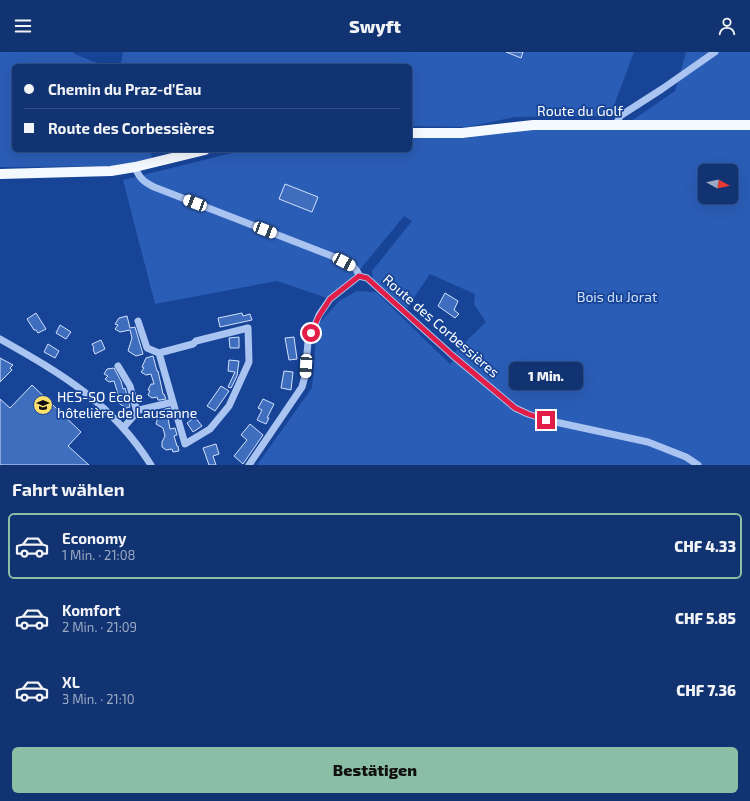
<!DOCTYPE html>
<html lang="de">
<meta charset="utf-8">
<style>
:root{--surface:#113371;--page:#1a3b76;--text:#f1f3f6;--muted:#9caac3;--line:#304e84;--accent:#8abfa5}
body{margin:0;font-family:"Exo 2",sans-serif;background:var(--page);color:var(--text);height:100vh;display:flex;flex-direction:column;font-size:15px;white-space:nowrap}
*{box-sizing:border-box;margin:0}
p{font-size:13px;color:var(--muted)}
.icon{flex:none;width:22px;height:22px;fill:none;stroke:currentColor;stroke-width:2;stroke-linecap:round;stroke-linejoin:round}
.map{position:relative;height:413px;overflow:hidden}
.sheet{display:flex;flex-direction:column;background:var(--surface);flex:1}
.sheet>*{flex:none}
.top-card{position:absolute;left:12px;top:12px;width:400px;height:88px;border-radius:6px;box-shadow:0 4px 16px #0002,0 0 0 1px var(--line);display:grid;align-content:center;height:88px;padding:0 12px;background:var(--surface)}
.needle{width:26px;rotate:98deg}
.buttons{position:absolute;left:698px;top:112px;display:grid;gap:8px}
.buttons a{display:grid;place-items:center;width:40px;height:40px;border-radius:6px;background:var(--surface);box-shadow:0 4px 16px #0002,0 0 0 1px var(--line);font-size:20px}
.end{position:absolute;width:18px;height:18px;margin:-9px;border:5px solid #e11d48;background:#fff;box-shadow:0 0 0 2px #fff}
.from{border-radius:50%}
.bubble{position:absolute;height:28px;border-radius:6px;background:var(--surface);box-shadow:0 4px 16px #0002,0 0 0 1px var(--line);font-size:13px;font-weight:800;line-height:28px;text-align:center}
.car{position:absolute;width:12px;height:24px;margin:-12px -6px;border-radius:5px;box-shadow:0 0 3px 1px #0007;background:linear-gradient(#fff 24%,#345 0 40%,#fff 0 76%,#345 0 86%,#fff 0)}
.top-card b{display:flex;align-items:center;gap:14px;height:38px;font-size:15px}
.top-card b+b{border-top:1px solid var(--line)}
.top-card i{width:10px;height:10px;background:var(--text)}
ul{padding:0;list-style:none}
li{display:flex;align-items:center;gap:12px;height:66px;margin:0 8px 6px;padding:0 4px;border:2px solid transparent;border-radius:6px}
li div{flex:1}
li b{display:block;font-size:15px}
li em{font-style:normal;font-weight:800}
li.current{border-color:var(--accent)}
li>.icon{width:36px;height:36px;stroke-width:1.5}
h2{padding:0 12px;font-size:18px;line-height:48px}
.cta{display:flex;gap:8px;margin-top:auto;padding:8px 12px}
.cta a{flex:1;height:46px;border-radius:6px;background:var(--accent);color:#111;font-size:16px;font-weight:800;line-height:46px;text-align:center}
header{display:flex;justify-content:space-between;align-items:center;height:52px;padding:0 12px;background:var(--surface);font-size:18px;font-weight:800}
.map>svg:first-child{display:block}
.green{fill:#2a5db6;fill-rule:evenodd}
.building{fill:#406ebf;stroke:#d1e1fc}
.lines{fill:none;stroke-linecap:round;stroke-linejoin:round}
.minor{stroke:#aac4f1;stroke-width:7}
.major{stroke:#f4f8ff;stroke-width:10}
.route{stroke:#e11d48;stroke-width:5}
.labels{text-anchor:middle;stroke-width:3.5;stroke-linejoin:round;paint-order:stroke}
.street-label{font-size:14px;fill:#fff;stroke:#174497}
.park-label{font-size:14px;fill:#d1e1fc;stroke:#174497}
.poi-label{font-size:14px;fill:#fff;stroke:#174497;text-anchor:start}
</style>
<header><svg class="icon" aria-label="menu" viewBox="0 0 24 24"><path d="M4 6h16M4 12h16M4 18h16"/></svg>Swyft<svg class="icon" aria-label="person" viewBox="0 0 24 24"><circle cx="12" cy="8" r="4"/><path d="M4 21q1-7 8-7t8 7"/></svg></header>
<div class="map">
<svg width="750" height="413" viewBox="0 0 750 413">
<rect width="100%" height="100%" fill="#174497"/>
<path class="green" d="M0,0H73L75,2L104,14H14V98H150L152,106L120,114L0,115Z
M123,0H634L610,64L515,65L468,75L410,74V14H125L121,11Z
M686,0H750V413H257L312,336L317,274L339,249L357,239L376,240L450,312L458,303L455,300L486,270L474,252L475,242L430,222L407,256L373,227L372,219L412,169L404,164L357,221L327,246L277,229L155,252L123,128L244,98H410V86H466L516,77L621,76L675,39ZM705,119H731V145H705Z"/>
<path class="building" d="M506,0H523L521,6Z
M285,132L318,145L312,160L279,147Z
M445,241L458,249L454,258L459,262L455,266L438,254Z
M36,261L46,277L38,281L36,278H34L27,267Z
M242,261L243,264L250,262L252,268L220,275L218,266Z
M127,264L130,276L135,275L143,302L136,304L128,299L132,286L130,278L120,280L115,277L118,273L115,272L119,266Z
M60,273L71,280L66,287L56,281Z
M239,285V296H230L229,286Z
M294,285L297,307L289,308L285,286Z
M101,288L105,297L95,302L93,297L94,296L92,292Z
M48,292L59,299L55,306L44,300Z
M153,304L157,319H158L163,342H164L166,347L160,348H158L157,345L152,346L148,343L150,339L148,338L151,332H154L151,322L146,323L141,320L144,316L142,315L146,306Z
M0,306L13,313L10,316L12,318L0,330Z
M229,308L239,309L237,324L231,336L228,335L235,320L228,319Z
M114,316L121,329L123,337L125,336L130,355L126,356L117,350L120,349L114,346L118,342L114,329L109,330L105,327L108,324L104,322L107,317Z
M284,319L293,320L291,338L281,336Z
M32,333L81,380L68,394L89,413H0V347L10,356Z
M221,334L229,339L215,359L207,354Z
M263,347L274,352L267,366H269L266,372L257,368L262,358L258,356Z
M170,356V359L168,366L170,377L175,376L177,383L174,384L177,394H178L179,399L173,400L172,397L166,398L162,395V390L165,384L163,376L156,372L159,362L163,360L162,358Z
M195,365L202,374L193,380L187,371Z
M250,372L263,383L243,412L234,404L247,388L241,383Z
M216,392L219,402L213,404L216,413H209L203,396Z"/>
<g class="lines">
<path class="minor" d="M616,73L620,64L662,37L715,0
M135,115C139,126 144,130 154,135L337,206C345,210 357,214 359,224
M359,224L367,226L452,303L515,356L528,362L546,368L648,390L686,405L698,413
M138,269L147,296L159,301L185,392L210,377L229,354L249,310L248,276L196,289L193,292L159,301
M0,287C62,322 112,351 151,413
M118,314L130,334L137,360
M123,376L139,358L173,350
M249,413L302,335L305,324L308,290L319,263L330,247L359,224"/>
<path class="major" d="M410,81H462L533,73H750
M0,122L111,119L135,115L205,98"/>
</g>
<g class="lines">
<path class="route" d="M311,281L319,264L330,247L359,224L367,226L452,303L515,356L528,362L546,368"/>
</g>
<defs>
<g id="university-disc" transform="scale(1)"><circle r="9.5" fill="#ffe06a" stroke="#174497"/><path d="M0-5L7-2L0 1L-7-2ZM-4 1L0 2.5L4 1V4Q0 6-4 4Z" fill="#111"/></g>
</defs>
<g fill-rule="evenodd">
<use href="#university-disc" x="43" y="353"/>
</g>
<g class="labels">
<g class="street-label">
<text x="580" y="64">Route du Golf</text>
<text transform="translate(441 274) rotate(41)" y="5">Route des Corbessières</text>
</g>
<g class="park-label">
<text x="617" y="250">Bois du Jorat</text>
</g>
<g class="poi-label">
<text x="57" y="350">HES-SO Ecole<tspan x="57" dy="16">hôtelière de Lausanne</tspan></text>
</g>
</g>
</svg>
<div class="buttons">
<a><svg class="needle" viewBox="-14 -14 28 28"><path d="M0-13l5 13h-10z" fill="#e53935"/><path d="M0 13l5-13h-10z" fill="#9caac3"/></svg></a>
</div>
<i class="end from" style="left:311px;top:281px"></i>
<i class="end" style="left:546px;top:368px"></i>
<div class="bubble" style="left:509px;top:310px;width:74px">1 Min.</div>
<i class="car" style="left:195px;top:151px;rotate:291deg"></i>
<i class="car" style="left:265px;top:178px;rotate:111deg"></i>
<i class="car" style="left:344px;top:210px;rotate:118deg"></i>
<i class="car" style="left:306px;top:314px;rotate:183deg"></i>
<div class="top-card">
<b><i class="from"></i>Chemin du Praz-d'Eau</b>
<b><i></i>Route des Corbessières</b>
</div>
</div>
<section class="sheet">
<h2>Fahrt wählen</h2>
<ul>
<li class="current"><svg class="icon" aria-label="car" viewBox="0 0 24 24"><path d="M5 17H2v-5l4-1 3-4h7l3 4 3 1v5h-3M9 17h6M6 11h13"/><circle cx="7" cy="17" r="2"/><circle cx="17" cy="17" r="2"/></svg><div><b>Economy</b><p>1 Min. · 21:08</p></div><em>CHF 4.33</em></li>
<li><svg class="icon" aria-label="car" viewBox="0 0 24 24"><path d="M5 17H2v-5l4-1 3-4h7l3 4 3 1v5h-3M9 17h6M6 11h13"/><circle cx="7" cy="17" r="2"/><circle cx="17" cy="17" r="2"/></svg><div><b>Komfort</b><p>2 Min. · 21:09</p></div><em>CHF 5.85</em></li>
<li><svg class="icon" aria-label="car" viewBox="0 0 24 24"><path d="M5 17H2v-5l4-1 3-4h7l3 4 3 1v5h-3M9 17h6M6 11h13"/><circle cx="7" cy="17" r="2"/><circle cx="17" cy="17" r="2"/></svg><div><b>XL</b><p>3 Min. · 21:10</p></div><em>CHF 7.36</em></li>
</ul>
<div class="cta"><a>Bestätigen</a></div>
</section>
